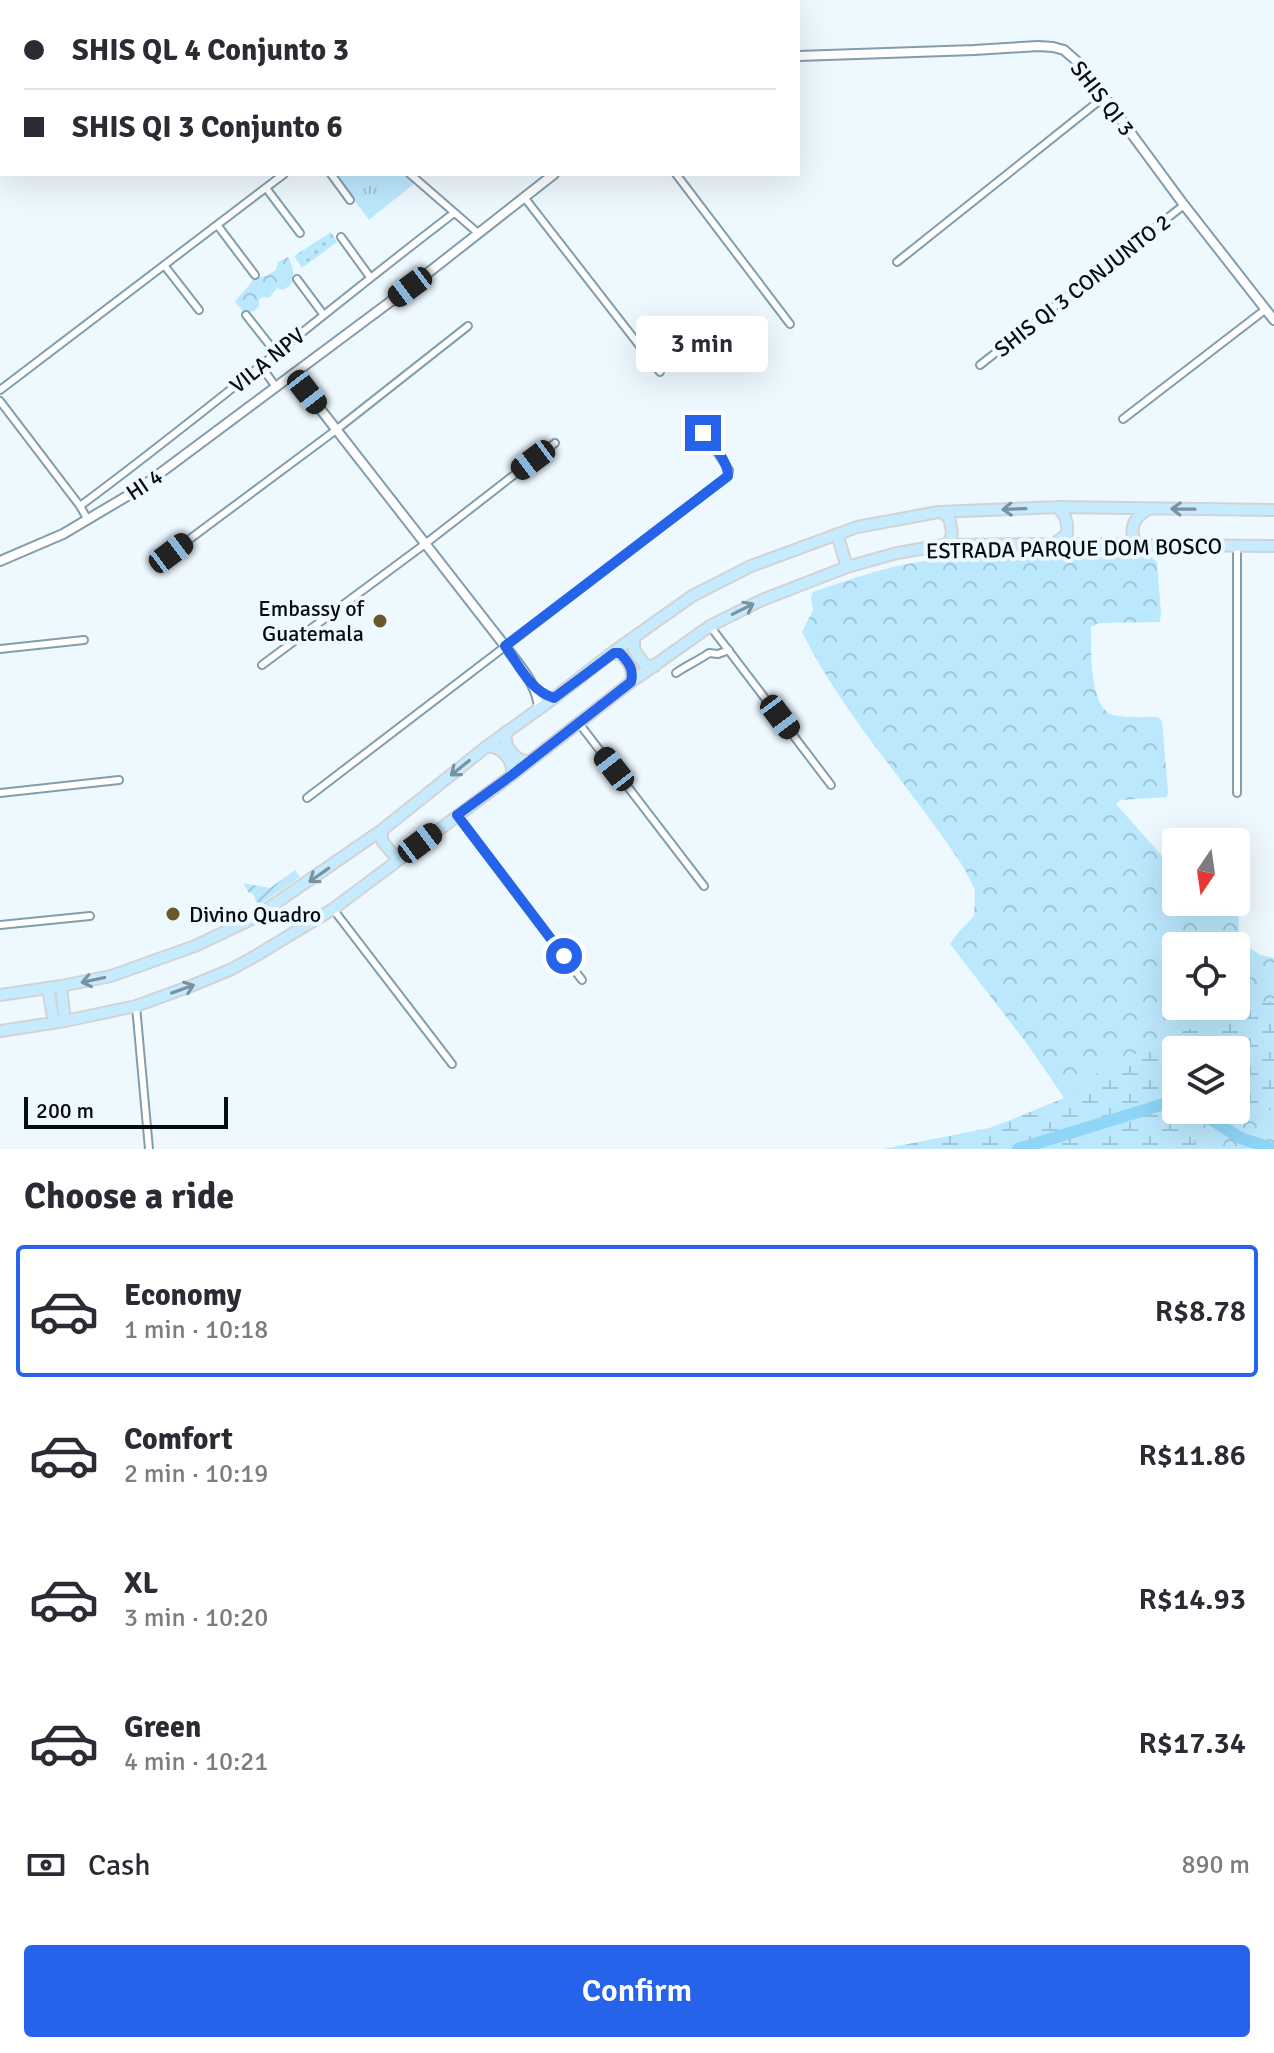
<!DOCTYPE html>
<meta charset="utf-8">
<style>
:root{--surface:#fff;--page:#f2f2f3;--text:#2b2b33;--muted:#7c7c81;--line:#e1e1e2;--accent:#2563eb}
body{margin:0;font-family:Signika,sans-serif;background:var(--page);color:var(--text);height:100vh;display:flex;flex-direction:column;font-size:30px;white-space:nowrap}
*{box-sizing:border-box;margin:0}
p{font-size:26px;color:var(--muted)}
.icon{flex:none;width:44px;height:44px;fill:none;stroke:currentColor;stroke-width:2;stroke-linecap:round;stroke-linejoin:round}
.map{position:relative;height:1149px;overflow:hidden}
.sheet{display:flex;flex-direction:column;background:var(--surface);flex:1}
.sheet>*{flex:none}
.hud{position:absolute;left:0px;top:0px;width:800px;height:176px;box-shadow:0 8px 32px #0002;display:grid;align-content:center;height:176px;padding:0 24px;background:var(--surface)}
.needle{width:52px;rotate:193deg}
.controls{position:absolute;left:1162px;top:828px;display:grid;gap:16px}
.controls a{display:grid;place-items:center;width:88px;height:88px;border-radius:8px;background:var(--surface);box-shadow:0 8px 32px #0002;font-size:40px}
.scale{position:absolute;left:24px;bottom:20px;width:204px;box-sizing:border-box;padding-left:8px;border:4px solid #050d12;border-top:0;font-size:22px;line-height:28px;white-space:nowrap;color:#050d12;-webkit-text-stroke:6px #eef9ff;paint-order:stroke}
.end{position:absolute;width:36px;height:36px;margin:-18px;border:10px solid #2563eb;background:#fff;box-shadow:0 0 0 4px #fff}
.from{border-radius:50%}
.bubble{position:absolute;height:56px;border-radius:8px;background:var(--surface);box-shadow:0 8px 32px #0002;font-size:26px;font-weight:600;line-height:56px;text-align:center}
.car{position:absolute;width:24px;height:48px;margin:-24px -12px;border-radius:10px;box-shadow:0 0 6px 2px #0007;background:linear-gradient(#222 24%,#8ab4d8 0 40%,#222 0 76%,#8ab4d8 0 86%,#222 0)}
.hud b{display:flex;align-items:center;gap:28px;height:76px;font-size:30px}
.hud b+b{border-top:2px solid var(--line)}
.hud i{width:20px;height:20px;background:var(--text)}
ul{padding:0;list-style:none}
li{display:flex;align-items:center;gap:24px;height:132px;margin:0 16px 12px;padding:0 8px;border:4px solid transparent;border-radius:8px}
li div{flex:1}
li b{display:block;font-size:30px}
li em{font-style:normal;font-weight:600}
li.on{border-color:var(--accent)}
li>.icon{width:72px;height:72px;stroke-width:1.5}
h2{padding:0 24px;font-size:36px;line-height:96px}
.pay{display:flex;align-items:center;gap:20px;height:88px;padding:0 24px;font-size:30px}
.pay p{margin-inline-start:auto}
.button{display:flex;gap:16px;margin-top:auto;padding:16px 24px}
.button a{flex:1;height:92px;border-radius:8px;background:var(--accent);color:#fff;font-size:32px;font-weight:600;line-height:92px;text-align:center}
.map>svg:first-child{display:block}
.grass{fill:url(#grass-tufts)}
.forest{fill:url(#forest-crowns);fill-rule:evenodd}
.wetland{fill:url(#wetland-marsh)}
.park{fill:url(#park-dots)}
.garden{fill:url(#garden-furrows)}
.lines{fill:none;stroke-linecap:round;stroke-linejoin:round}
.river{stroke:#8ed5f7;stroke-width:12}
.minor-casing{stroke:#839daa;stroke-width:10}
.tertiary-casing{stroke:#839daa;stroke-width:12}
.primary-casing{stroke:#d2d3d4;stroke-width:14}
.minor{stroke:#fff;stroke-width:6}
.tertiary{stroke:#fff;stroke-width:8}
.primary{stroke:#c7ebfe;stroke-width:10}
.oneway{stroke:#7992a0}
.route{stroke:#2563eb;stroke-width:10}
.poi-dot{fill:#675a27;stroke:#eef9ff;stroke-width:3}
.labels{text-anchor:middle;stroke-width:8;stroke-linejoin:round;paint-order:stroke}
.street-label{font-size:22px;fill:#050d12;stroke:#eef9ff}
.poi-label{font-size:22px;fill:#050d12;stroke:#eef9ff;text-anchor:end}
</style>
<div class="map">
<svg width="1274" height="1149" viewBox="0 0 1274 1149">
<defs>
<pattern id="grass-tufts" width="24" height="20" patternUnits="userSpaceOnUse" patternTransform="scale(2)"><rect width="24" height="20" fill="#bce8fe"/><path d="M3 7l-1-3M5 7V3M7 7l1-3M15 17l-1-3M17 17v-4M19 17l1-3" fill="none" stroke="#a0c6d9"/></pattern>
<pattern id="forest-crowns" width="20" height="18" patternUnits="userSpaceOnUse" patternTransform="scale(2)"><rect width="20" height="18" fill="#bce8fe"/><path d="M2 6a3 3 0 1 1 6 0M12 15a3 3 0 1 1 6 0" fill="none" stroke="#a0c6d9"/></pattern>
<pattern id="wetland-marsh" width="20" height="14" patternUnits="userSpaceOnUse" patternTransform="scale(2)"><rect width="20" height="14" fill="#bce8fe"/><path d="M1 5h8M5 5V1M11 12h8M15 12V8" fill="none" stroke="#a0c6d9"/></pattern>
<pattern id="park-dots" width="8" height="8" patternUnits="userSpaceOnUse" patternTransform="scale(2)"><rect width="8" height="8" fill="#bce8fe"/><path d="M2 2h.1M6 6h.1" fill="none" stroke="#a0c6d9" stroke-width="1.8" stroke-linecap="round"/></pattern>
<pattern id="garden-furrows" width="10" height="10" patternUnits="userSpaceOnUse" patternTransform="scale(2)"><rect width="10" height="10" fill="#bce8fe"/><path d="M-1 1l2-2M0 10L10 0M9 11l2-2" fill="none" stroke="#a0c6d9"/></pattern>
</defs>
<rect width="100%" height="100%" fill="#eef9ff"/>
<path class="grass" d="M335,174H405L415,183L369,220Z"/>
<path class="forest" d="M288,257C293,267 295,273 291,285L283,290L277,288L269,298L263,297L259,299V307L253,312L243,311L235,302C241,293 248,288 254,278L266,276L276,270L278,262Z
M1014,552L1150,556L1157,562L1161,613L1160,622L1100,623L1091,627C1091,647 1089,709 1113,715C1126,718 1143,717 1158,717L1162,721L1168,792L1167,797L1121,800L1116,804L1176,872V902H1236V883L1238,886L1239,940L1260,955L1274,958V1001L1255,1004L1181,1032L1159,1044L1106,1067L1064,1098L1028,1045L950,944L957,934L974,916L975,890L964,868C912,788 844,717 802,632L813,610L811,598L813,592C841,582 868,573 897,566C935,558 975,555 1014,552ZM1176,946H1236V1006H1176Z
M1236,1104L1274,1111V1149H1206L1195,1144L1181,1123L1185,1110H1236Z"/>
<path class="wetland" d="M1274,1001V1111L1236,1104V1050H1176V1110H1185L1181,1123L1195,1144L1206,1149H883L989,1128L1013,1119L1064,1098L1106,1067L1159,1044L1181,1032L1255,1004Z"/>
<path class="park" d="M331,232L337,242L302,268L294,256Z"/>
<path class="garden" d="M295,870L300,877L262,903L256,902L253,894L249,893L243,883L270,888Z"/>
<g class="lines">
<path class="river" d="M1201,1110L1209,1118L1240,1138L1274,1149
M1018,1149L1164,1104L1176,1102"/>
<g class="minor-casing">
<path id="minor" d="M212,0L214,2
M331,174L350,200
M410,174L478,233
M676,174L790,324
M266,188L300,233
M524,197L660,372
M218,226L255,275
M341,237L370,277
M897,262L1104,97
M164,265L199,310
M297,279L323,314
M246,315L276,353
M980,365L1184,205
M261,366L276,387
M0,390L284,174
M0,401L80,506L88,520
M1123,419L1266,309
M80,506C207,412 328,309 454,213
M171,553L336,430L468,326
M710,626L831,785
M0,649L84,640
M262,665L425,544L555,443
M676,673C687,665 698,661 709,653L718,654L729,650
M578,722L704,886
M0,793L119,780
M1237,793V546
M307,798L728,476L729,470L705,434L698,433L686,444
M457,815L582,980
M333,909L452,1064
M0,925L90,916
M136,1006L149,1149"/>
</g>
<g class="tertiary-casing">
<path id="tertiary" d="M798,56L974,50L1038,46L1053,47L1064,50L1080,64L1184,205L1274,320
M293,374L505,646C519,665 538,685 539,709
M0,561L63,534L139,489L410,287L554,174"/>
</g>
<g class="primary-casing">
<path id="primary" d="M941,512L949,517C951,528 956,540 944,545
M837,534L847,567
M1054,544L1067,534C1068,522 1066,515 1057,507
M1137,544C1128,531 1133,518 1147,510
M634,637V650L645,665L655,666
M612,654L620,653C629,663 634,669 631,682
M506,732C504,747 513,759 528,762
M486,747C501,745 514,760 512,775
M382,830V841L393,854L402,857
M61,986L65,1021
M48,988L54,1023
M0,995L61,986L111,976L195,946L254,918L382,830L486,747L554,698L609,655L692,596L751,566L857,527L938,512L1057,507L1274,510
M0,1031L65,1021L136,1006L191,986L232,969L257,955L333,909L512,775L631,682L710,626L762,600L847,567L897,553L944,545L1054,544L1274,546"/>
</g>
<use href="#minor" class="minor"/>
<use href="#tertiary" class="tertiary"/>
<use href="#primary" class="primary"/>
</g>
<defs><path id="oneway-shaft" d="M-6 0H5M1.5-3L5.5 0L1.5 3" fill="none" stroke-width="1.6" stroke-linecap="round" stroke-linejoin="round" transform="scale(2)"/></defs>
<g class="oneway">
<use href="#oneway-shaft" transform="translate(1014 509) rotate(178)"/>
<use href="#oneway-shaft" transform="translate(1183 509) rotate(-179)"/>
<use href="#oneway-shaft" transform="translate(743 609) rotate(-27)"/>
<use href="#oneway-shaft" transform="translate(460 768) rotate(141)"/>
<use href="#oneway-shaft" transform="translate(319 875) rotate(145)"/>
<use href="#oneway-shaft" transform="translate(93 980) rotate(168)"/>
<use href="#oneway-shaft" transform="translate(183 989) rotate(-20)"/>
</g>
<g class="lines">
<path class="route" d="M564,956L457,815L512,775L631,682C634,669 629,663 620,653H614L554,698C530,691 519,665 505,646L728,476C728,461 713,444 703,433"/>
</g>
<g class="poi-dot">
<circle cx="380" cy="621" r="8"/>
<circle cx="173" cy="914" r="8"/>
</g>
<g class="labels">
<g class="street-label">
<text transform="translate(1103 98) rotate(52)" y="8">SHIS QI 3</text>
<text transform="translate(1082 285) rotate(-38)" y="8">SHIS QI 3 CONJUNTO 2</text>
<text transform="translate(267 360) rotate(-39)" y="8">VILA NPV</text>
<text transform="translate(144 484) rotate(-34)" y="8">HI 4</text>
<text transform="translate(1074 548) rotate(-1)" y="8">ESTRADA PARQUE DOM BOSCO</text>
</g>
<g class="poi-label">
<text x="364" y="616">Embassy of<tspan x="364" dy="25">Guatemala</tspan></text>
<text x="189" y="922" text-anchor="start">Divino Quadro</text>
</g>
</g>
</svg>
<div class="controls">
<a><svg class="needle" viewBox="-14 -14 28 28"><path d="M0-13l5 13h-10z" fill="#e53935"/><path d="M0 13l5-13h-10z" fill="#7c7c81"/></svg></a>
<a><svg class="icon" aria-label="locate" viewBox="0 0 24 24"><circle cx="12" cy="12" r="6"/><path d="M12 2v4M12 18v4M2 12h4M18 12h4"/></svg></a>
<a><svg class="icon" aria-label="layers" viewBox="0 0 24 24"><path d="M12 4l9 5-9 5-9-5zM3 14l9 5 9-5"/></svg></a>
</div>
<div class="scale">200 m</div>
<i class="end from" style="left:564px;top:956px"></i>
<i class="end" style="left:703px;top:433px"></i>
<div class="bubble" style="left:636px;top:316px;width:132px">3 min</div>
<i class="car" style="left:410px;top:287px;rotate:233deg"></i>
<i class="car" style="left:307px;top:392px;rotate:142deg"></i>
<i class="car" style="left:533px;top:460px;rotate:233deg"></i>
<i class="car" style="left:171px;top:553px;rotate:53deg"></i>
<i class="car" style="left:780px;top:717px;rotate:143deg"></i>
<i class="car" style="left:614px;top:769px;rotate:322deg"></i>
<i class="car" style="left:420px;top:843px;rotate:53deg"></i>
<div class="hud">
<b><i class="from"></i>SHIS QL 4 Conjunto 3</b>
<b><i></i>SHIS QI 3 Conjunto 6</b>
</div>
</div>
<section class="sheet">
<h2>Choose a ride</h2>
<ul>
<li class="on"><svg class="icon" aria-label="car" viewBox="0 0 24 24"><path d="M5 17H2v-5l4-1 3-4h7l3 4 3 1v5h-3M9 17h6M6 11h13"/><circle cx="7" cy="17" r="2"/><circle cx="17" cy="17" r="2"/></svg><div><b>Economy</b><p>1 min · 10:18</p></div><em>R$8.78</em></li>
<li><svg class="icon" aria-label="car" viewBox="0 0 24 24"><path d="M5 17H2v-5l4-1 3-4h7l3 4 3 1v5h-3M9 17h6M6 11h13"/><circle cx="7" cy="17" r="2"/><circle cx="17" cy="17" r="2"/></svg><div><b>Comfort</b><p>2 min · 10:19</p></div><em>R$11.86</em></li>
<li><svg class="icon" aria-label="car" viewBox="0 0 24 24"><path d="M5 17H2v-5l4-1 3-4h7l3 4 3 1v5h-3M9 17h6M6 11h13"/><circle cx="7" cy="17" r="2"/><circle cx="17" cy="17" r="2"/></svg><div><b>XL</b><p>3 min · 10:20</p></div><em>R$14.93</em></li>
<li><svg class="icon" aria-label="car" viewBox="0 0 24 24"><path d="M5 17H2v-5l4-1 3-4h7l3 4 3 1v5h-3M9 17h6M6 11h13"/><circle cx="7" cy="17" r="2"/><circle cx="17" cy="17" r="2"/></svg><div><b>Green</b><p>4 min · 10:21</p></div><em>R$17.34</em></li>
</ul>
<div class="pay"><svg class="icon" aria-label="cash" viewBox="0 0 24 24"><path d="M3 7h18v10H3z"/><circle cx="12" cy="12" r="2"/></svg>Cash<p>890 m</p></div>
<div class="button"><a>Confirm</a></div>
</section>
